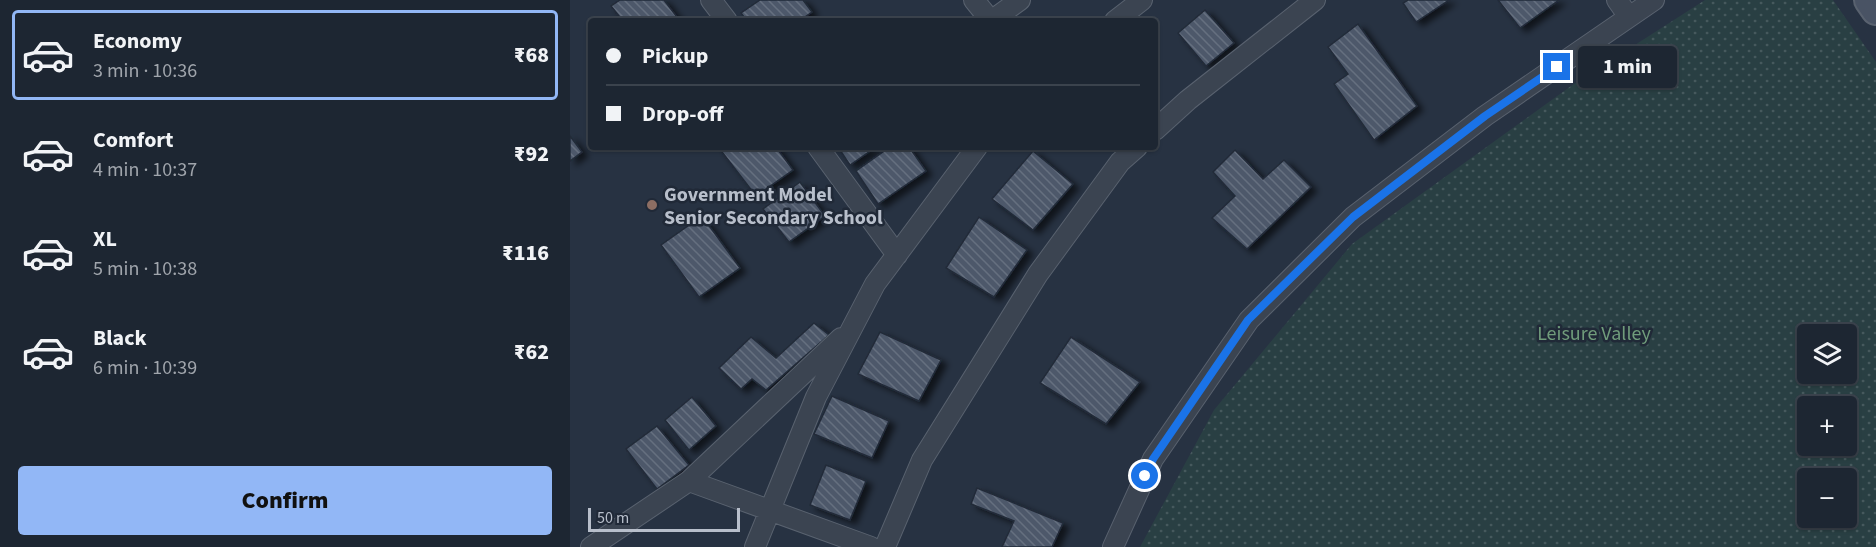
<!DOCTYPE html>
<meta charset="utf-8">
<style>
:root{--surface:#1d2632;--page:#252e3a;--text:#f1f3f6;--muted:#a0a5ac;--line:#3b434d;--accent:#92b7f6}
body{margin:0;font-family:"Source Sans 3",sans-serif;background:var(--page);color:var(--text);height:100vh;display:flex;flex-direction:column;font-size:22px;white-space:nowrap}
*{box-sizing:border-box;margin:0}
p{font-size:20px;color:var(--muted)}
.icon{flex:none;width:33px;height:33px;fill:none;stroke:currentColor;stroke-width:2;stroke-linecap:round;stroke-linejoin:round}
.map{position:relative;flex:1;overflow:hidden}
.sheet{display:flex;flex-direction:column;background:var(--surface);width:570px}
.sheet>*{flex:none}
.guide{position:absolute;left:18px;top:18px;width:570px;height:132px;border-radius:6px;box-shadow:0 2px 4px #0004,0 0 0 2px var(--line);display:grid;align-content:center;height:132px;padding:0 18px;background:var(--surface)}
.buttons{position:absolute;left:1227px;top:324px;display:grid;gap:12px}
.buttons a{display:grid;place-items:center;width:60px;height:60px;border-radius:6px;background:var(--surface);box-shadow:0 2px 4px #0004,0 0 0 2px var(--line);font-size:30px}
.scale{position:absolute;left:18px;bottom:15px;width:152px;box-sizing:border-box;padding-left:6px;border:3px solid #b8bfcb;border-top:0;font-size:16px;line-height:21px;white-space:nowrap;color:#b8bfcb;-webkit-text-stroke:4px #202937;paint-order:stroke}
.end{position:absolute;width:27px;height:27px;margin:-14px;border:8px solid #1a73e8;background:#fff;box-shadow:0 0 0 3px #fff}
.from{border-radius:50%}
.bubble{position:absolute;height:42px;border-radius:6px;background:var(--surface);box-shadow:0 2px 4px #0004,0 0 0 2px var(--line);font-size:20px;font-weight:800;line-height:42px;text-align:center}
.guide b{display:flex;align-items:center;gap:21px;height:57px;font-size:22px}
.guide b+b{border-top:2px solid var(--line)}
.guide i{width:15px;height:15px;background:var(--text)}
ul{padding:10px 0 0;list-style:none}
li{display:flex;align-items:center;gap:18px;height:90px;margin:0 12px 9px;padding:0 6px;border:3px solid transparent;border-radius:6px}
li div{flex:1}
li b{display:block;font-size:22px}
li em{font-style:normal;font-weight:800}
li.selected{border-color:var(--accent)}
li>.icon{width:54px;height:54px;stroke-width:1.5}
.button{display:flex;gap:12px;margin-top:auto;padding:12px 18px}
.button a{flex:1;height:69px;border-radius:6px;background:var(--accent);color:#111;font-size:24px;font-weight:800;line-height:69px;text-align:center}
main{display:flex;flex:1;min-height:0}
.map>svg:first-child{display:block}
.park{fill:url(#park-dots);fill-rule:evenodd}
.building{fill:url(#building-back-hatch);stroke:#222b39;stroke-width:1.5;filter:url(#shadow)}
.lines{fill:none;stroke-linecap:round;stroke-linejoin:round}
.minor-casing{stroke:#59626f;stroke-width:22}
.secondary-casing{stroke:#59626f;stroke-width:32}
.minor{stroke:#3b4451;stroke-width:20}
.secondary{stroke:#495364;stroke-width:28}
.route{stroke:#1a73e8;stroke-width:8}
.education-dot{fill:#8d6e63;stroke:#202937;stroke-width:2}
.labels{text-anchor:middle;stroke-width:5;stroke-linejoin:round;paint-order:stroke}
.poi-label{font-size:20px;font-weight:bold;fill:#b8bfcb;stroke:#202937;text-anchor:start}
.park-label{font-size:20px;fill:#709c7b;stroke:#202937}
</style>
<main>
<section class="sheet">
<ul>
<li class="selected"><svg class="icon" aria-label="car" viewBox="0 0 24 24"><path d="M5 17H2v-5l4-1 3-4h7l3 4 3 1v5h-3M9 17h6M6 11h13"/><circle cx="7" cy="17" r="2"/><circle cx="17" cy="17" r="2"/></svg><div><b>Economy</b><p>3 min · 10:36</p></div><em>₹68</em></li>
<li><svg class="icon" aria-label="car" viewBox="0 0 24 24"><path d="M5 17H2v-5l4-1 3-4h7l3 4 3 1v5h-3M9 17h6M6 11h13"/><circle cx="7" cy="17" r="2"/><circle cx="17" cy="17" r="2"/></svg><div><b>Comfort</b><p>4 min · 10:37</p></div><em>₹92</em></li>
<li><svg class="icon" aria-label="car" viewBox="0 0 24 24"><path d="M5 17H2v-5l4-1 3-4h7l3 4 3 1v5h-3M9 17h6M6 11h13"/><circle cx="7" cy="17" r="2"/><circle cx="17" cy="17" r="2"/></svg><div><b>XL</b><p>5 min · 10:38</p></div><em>₹116</em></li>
<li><svg class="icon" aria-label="car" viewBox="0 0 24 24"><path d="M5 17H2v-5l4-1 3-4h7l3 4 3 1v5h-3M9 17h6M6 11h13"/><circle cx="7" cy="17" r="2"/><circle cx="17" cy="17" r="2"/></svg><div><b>Black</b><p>6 min · 10:39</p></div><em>₹62</em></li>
</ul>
<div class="button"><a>Confirm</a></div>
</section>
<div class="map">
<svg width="1306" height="547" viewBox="0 0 1306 547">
<defs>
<pattern id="park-dots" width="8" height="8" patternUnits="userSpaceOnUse" patternTransform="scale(1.5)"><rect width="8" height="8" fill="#293f43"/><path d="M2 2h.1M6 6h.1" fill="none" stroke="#46595d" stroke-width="1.8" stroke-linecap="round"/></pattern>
<pattern id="building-back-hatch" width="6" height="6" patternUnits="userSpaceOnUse" patternTransform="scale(1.5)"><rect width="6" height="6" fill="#4d596b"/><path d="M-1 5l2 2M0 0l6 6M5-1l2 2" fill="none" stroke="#656f7f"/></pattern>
<filter id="shadow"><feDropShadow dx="6" dy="4" stdDeviation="3" flood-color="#0009"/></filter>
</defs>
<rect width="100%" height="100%" fill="#273242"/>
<path class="park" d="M1135,0H1263L1306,62V547H570L644,410L782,244L1001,86ZM1238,334H1276V374H1238ZM1238,406H1276V446H1238ZM1238,478H1276V518H1238Z"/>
<path class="building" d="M50,0H94L110,21H53L41,6Z
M190,0H233L242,12L229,21H177L171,13Z
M838,0H879L846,22L833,3Z
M928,0H989L950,28Z
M635,10L664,43L636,66L608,33Z
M788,24L847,106L804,140L764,84L778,74L758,47Z
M0,136L12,152L0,161Z
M150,147H206L223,170L186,196L149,148Z
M268,147H306L280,165Z
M320,147H339L356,171L308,204L286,171Z
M665,150L693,179L714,160L741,187L677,249L642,218L665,196L643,172Z
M463,151L503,184L463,230L422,199Z
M230,182L255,216L219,242L193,209Z
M132,216L170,268L129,297L91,245Z
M409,217L457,250L424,297L376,268Z
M244,323L259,335L196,390L182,379L171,389L149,368L181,337L206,358Z
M310,332L371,360L349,401L288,374Z
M501,337L570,382L536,424L470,383Z
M262,396L319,421L302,458L244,434Z
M122,397L146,426L119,450L95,420Z
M87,426L119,465L87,489L56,449Z
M256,465L296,481L280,520L240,505Z
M407,488L493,523L482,547H432L444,521L401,504Z"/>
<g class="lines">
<g class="minor-casing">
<path id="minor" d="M141,0L157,21
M404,0L421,21
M1047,0L1059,17
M421,21L450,0
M545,21L572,0
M585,130L618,100L745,0
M248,147L327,255
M119,481L301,547
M21,547L119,481L271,338
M185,547L246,397L305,284L407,147
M315,547L352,460L468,274L550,162L567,147
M543,547L583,459L679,320L783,217L915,116L1084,0"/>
</g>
<g class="secondary-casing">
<path id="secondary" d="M1299,0L1306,10"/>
</g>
<use href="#minor" class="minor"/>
<use href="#secondary" class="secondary"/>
</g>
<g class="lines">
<path class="route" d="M575,476L583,459L678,320L783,217L915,116L987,67"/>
</g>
<circle class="education-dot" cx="82" cy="205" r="6"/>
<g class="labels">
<g class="poi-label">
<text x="94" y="201">Government Model<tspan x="94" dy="23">Senior Secondary School</tspan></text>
</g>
<g class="park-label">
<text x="1024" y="340">Leisure Valley</text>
</g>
</g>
</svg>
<div class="buttons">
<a><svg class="icon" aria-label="layers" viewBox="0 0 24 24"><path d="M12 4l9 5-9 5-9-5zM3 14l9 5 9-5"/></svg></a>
<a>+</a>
<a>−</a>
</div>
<div class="scale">50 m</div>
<i class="end from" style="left:575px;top:476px"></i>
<i class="end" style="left:987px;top:67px"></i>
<div class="bubble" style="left:1008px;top:46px;width:99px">1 min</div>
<div class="guide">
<b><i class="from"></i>Pickup</b>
<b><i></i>Drop-off</b>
</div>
</div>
</main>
